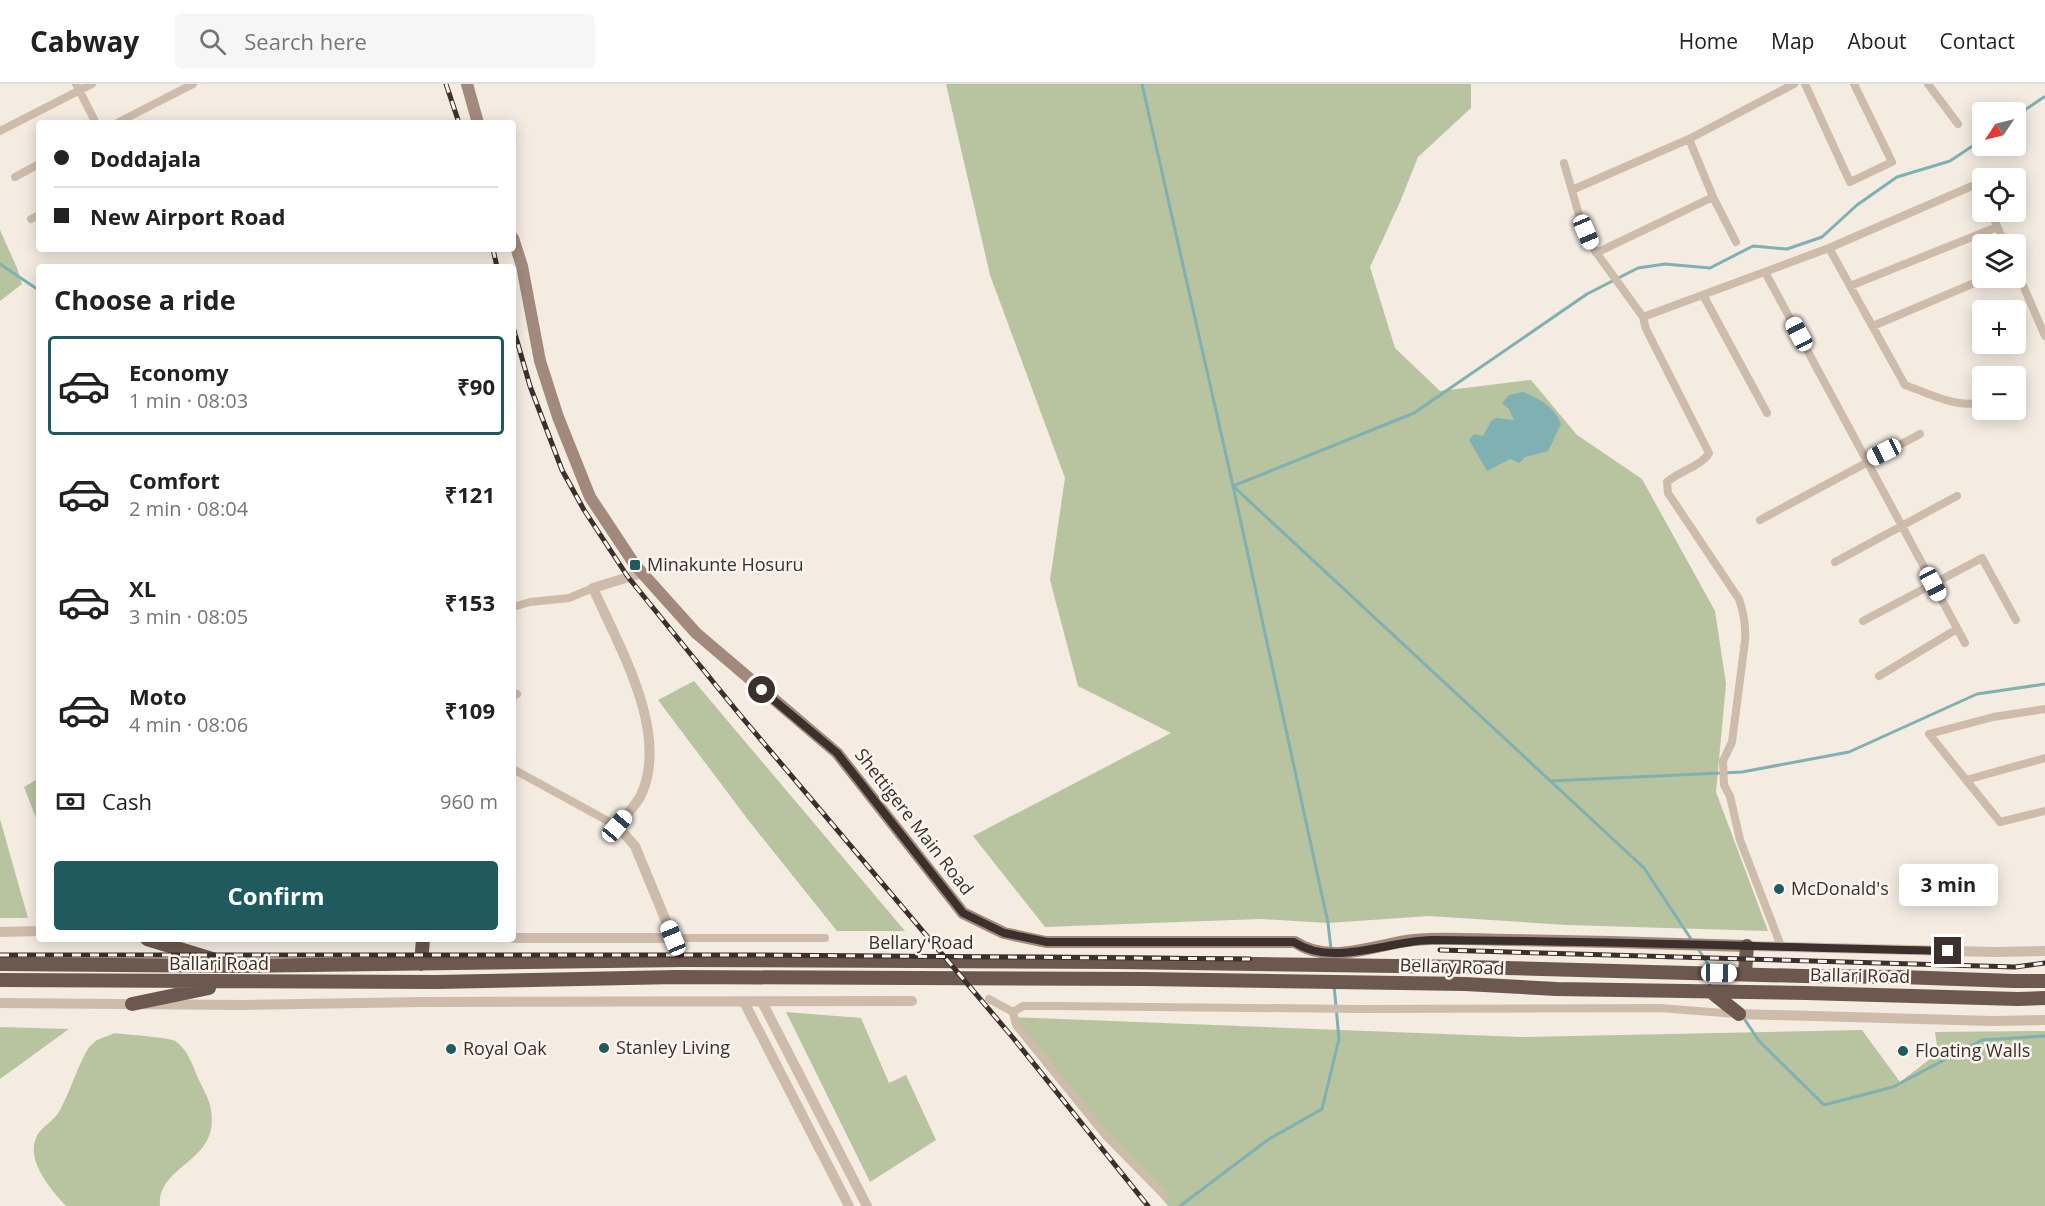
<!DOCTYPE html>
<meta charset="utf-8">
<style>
:root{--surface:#fff;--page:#f6f6f6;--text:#222;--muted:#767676;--line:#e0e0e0;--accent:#1f5a5e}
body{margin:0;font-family:"Open Sans",sans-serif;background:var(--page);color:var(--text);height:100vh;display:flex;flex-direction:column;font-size:22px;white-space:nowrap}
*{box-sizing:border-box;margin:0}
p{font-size:20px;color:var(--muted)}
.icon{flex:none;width:33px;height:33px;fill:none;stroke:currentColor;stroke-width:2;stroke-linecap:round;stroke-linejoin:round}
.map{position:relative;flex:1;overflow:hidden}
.drawer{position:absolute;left:36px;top:180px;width:480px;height:678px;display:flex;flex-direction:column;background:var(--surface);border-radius:6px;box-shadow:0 3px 15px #0003}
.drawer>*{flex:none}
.top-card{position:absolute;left:36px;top:36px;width:480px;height:132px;border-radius:6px;box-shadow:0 3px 15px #0003;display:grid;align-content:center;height:132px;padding:0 18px;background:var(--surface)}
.needle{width:39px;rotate:235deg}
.fabs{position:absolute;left:1972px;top:18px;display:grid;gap:12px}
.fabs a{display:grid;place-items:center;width:54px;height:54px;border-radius:6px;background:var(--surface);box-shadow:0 3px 15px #0003;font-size:30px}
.end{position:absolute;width:27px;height:27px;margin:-14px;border:8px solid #3b302b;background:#fff;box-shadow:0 0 0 3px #fff}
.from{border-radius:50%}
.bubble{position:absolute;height:42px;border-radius:6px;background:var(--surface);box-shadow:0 3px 15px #0003;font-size:20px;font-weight:700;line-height:42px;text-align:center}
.car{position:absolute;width:18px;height:36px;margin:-18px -9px;border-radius:8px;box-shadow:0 0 4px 2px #0007;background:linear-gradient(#fff 24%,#345 0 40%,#fff 0 76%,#345 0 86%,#fff 0)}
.top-card b{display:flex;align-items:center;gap:21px;height:57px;font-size:22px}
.top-card b+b{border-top:2px solid var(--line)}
.top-card i{width:15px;height:15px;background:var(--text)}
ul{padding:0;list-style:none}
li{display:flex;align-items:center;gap:18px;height:99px;margin:0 12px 9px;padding:0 6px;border:3px solid transparent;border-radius:6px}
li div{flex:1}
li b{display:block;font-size:22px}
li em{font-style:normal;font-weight:700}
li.active{border-color:var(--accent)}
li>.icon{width:54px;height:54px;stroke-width:1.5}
h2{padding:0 18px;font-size:27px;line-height:72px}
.pay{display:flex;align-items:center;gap:15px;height:66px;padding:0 18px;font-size:22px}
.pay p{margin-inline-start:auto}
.cta{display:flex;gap:12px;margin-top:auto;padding:12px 18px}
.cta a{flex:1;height:69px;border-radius:6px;background:var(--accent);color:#fff;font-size:24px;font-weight:700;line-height:69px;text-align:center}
header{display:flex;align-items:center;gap:36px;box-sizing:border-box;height:84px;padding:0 30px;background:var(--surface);border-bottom:2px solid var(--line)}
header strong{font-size:28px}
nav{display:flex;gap:33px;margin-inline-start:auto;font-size:21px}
.search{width:420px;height:54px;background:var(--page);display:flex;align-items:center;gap:15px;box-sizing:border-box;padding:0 21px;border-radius:6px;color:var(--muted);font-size:22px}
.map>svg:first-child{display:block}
.green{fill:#b8c4a0}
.water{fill:#7fb0b2}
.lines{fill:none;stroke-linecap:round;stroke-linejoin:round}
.stream{stroke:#7fb0b2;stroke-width:3}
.minor{stroke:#cdbbac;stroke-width:8}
.tertiary{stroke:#cdbbac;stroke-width:10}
.secondary{stroke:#a18a7d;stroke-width:12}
.trunk{stroke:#6c584f;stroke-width:14}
.rail-casing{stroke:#3b302b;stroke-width:5}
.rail{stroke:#fbf5ee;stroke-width:3;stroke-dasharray:9;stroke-linecap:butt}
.route{stroke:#3b302b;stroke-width:8}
.poi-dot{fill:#1f5a5e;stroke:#fbf5ee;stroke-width:2}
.labels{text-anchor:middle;stroke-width:5;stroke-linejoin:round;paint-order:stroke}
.poi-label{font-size:18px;fill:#3b302b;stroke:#fbf5ee;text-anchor:start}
.street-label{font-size:18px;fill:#3b302b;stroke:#fbf5ee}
</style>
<header>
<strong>Cabway</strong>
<div class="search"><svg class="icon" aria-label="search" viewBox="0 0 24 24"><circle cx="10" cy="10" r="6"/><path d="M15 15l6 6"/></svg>Search here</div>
<nav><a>Home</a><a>Map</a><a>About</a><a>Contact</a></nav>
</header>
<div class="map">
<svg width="2045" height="1122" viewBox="0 0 2045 1122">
<rect width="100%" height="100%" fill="#f4ebe1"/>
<path class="green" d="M946,0H1471V24L1418,73L1400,118L1370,183L1395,264L1440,307L1531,296L1577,351L1642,395L1715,527L1726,600L1716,708L1768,847L1567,841L1429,832L1328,839L1260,835L1045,843L973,752L1171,649L1078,602L1050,496L1065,394L990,191Z
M0,146L17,184L22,200L0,217Z
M694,597L905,847H837L749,737L658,616Z
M39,694V742L24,703Z
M0,735L28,834H0Z
M786,928L861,934L889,999L906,991L936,1056L870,1098Z
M1012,933L1521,953L1862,946L1900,998L1938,969L1935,948L2045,947V1122H1168Z
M0,943L69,945L0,995Z
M115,949C127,951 167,953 175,957C188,965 193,983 199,996C203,1005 210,1016 211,1026C220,1079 157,1080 160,1122H66C51,1106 26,1077 36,1054C40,1043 55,1037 60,1026C71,1006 77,983 89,963L97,956Z"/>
<path class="water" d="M1523,308C1540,315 1555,323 1561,340L1548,367L1525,373L1519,379L1510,375L1487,387L1469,356L1474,350L1483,352L1491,337L1496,334L1514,336L1509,325L1502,319L1509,311Z"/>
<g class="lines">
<path class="stream" d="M1142,0L1233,402L1328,839L1331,865
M2016,32L2044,13
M0,180L37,205
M1550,697L1742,688L1849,668L1977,610L2045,600
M1691,855L1644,784L1233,402L1414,329L1587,210L1638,184L1665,180L1710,184L1753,162L1787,165L1822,153L1857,121L1897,93L1950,77L1983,55
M1697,863L1711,885
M1743,933L1759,957L1824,1021L1893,1003L1982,956L2045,952
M1180,1122L1269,1055L1322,1025L1339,955L1334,901"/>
<path class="minor" d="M76,0L96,39
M1805,0L1850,98L1892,78L1854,0
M1928,0L1958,40
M117,39L193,0
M0,47L92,0
M1689,55L1713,113L1736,158
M1564,79L1579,131L1593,164L1643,233L1646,245L1709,369C1702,382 1679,387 1667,398L1668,409L1739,515C1744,529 1746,542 1745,557L1732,658L1723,677L1724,701L1730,712L1740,756L1781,862
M15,93L39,80
M1572,106L1689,55L1794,0
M1983,109L1979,99L1829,164L1905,301C1925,308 1964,328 1983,316
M1991,128L2005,160
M31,135L39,131
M1596,169L1713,113
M2016,185L2045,252
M1765,188L1965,559
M1850,202L1997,143
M1703,211L1767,329
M1643,233L1829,164
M1873,242L1986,194
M2016,295L2021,291
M1760,436L1920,350
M1835,478L1957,412
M513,523L530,518L569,514L593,504
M1863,537L1982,474L2016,536
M1879,592L1957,545
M513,613L517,610
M2045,625L1993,633L1929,650L2000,738L2045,727
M513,685L617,742
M1966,696L2045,674
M673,854H825
M989,915L1013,928
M1165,1112L1106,1052L1016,941L1013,928L1023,922H1056L1359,925L1660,924L1736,930"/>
<path class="tertiary" d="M0,848L39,847
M513,854H673L635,762L617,742C625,732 637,721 642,709C669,646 618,561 593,504L642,489
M1747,862L1995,868L2045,867
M744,918L849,1122
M762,918L867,1122
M0,919L243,921L422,918L912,917
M1739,930L1992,937L2045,936"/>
<path class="secondary" d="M467,0L478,39
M513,154L522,182L540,277L558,333L590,413L635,481L696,549L837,669L963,829L1004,849L1046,858H1295C1330,882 1375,860 1414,856C1445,853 1479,856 1510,856C1589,857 1668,859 1747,862"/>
<path class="trunk" d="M147,855L222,878
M0,880L235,882L683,876L1117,878L1467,883L1803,892L1901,893L2013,897H2045
M421,880L423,855
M1745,889L1747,862
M0,896L437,898L676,893L1145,895L1465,900L1556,905L1806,909L2018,915L2045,914
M1710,907L1739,930
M132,920L209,904"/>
<g class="rail-casing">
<path id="rail" d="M446,0L459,39
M493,165L497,183
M513,243L530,302L562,386L584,426L628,493L740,631L1014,955L1148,1122
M1440,866L2015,883L2045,879
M0,871H752L1250,875"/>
</g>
<use href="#rail" class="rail"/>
</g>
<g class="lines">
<path class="route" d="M762,606L837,669L963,829L1004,849L1047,858H1294C1333,884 1390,856 1432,856C1604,857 1776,863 1948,867"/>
</g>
<g class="poi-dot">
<rect x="629" y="475" width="12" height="12" rx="3"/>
<circle cx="1779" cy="805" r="6"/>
<circle cx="604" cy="964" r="6"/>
<circle cx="451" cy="965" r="6"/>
<circle cx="1903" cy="967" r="6"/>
</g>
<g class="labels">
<g class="poi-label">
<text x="647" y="487">Minakunte Hosuru</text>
<text x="1791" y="811">McDonald's</text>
<text x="616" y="970">Stanley Living</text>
<text x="463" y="971">Royal Oak</text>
<text x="1915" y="973">Floating Walls</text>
</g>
<g class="street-label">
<text transform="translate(914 738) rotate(52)" y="6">Shettigere Main Road</text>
<text x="921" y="865">Bellary Road</text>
<text x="219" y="886">Ballari Road</text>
<text transform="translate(1452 883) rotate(2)" y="6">Bellary Road</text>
<text transform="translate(1860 892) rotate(1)" y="6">Ballari Road</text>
</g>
</g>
</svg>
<div class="fabs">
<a><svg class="needle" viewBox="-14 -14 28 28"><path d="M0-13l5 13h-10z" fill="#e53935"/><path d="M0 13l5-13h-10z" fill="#767676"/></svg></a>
<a><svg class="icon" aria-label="locate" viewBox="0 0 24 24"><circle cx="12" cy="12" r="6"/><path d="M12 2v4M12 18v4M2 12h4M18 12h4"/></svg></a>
<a><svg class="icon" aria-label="layers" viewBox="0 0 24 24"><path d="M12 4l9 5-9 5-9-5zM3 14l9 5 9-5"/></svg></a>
<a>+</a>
<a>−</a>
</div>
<i class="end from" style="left:762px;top:606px"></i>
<i class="end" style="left:1948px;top:867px"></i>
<div class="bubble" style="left:1899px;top:780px;width:99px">3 min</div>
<i class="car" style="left:1586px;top:148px;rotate:157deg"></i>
<i class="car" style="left:1799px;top:250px;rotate:332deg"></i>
<i class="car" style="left:1884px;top:368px;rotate:243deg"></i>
<i class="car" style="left:1933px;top:500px;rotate:152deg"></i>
<i class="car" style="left:617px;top:742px;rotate:40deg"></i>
<i class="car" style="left:673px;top:854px;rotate:338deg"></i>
<i class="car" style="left:1719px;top:889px;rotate:91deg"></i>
<div class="top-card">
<b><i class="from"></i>Doddajala</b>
<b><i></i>New Airport Road</b>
</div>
<section class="drawer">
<h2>Choose a ride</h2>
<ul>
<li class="active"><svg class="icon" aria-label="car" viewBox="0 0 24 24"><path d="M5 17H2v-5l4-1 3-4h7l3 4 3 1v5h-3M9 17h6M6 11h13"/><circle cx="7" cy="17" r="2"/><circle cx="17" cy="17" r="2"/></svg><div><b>Economy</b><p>1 min · 08:03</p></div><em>₹90</em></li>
<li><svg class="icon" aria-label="car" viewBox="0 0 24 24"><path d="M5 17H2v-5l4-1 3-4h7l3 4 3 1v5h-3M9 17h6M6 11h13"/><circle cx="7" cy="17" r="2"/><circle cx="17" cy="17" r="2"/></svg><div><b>Comfort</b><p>2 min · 08:04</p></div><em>₹121</em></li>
<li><svg class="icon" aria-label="car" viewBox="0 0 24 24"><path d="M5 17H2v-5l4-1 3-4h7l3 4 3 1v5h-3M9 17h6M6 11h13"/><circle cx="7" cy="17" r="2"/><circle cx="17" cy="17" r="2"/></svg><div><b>XL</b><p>3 min · 08:05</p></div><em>₹153</em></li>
<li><svg class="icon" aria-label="car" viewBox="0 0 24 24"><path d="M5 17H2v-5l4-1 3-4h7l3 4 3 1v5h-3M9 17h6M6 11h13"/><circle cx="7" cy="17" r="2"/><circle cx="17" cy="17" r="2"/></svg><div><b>Moto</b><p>4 min · 08:06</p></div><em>₹109</em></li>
</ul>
<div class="pay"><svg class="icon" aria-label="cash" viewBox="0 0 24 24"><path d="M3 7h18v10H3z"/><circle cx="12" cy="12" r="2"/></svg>Cash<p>960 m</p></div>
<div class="cta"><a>Confirm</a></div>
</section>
</div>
